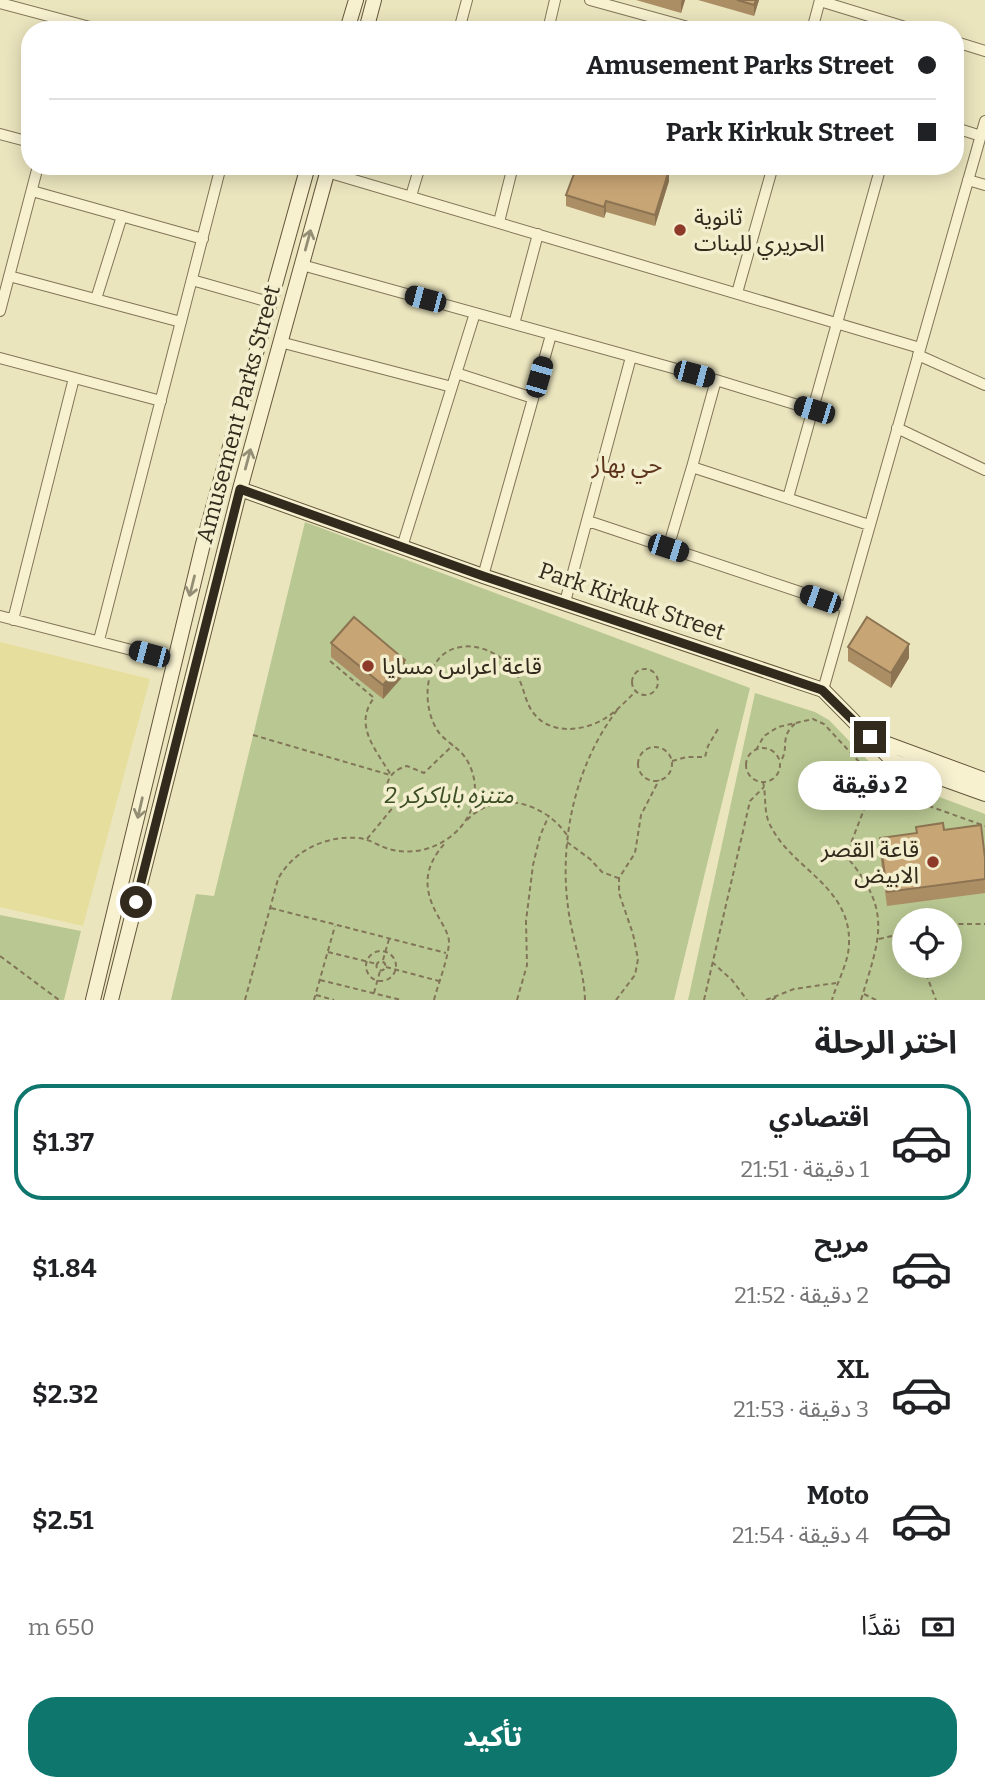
<!DOCTYPE html>
<html lang="ar">
<meta charset="utf-8">
<style>
:root{--surface:#fff;--page:#f6f6f6;--text:#202124;--muted:#757577;--line:#e0e0e0;--accent:#0f766e}
body{margin:0;font-family:Bitter,"Noto Sans Arabic",serif;background:var(--page);color:var(--text);direction:rtl;height:100vh;display:flex;flex-direction:column;font-size:26px;white-space:nowrap}
*{box-sizing:border-box;margin:0}
p{font-size:23px;color:var(--muted)}
.icon{flex:none;width:38px;height:38px;fill:none;stroke:currentColor;stroke-width:2;stroke-linecap:round;stroke-linejoin:round}
.map{position:relative;height:1000px;overflow:hidden;direction:ltr}
.drawer{display:flex;flex-direction:column;background:var(--surface);flex:1}
.drawer>*{flex:none}
.guide{position:absolute;left:21px;top:21px;width:943px;height:154px;border-radius:28px;box-shadow:0 4px 18px #0003;direction:rtl;display:grid;align-content:center;height:154px;padding:0 28px;background:var(--surface)}
.fabs{position:absolute;left:892px;top:908px;display:grid;gap:14px}
.fabs a{display:grid;place-items:center;width:70px;height:70px;border-radius:50%;background:var(--surface);box-shadow:0 4px 18px #0003;font-size:35px}
.end{position:absolute;width:32px;height:32px;margin:-16px;border:9px solid #322a1c;background:#fff;box-shadow:0 0 0 4px #fff}
.from{border-radius:50%}
.bubble{position:absolute;height:49px;border-radius:24px;background:var(--surface);box-shadow:0 4px 18px #0003;font-size:23px;font-weight:700;line-height:49px;text-align:center;direction:rtl}
.car{position:absolute;width:21px;height:42px;margin:-21px -10px;border-radius:9px;box-shadow:0 0 5px 2px #0007;background:linear-gradient(#222 24%,#8ab4d8 0 40%,#222 0 76%,#8ab4d8 0 86%,#222 0)}
.guide b{display:flex;align-items:center;gap:24px;height:66px;font-size:26px}
.guide b+b{border-top:2px solid var(--line)}
.guide i{width:18px;height:18px;background:var(--text)}
ul{padding:0;list-style:none}
li{display:flex;align-items:center;gap:21px;height:116px;margin:0 14px 10px;padding:0 14px;border:4px solid transparent;border-radius:28px}
li div{flex:1}
li b{display:block;font-size:26px}
li em{font-style:normal;font-weight:700}
li.active{border-color:var(--accent)}
li>.icon{width:63px;height:63px;stroke-width:1.5}
h2{padding:0 28px;font-size:32px;line-height:84px}
.pay{display:flex;align-items:center;gap:18px;height:77px;padding:0 28px;font-size:26px}
.pay p{margin-inline-start:auto}
.primary-button{display:flex;gap:14px;margin-top:auto;padding:14px 28px}
.primary-button a{flex:1;height:80px;border-radius:28px;background:var(--accent);color:#fff;font-size:28px;font-weight:700;line-height:80px;text-align:center}
.map>svg:first-child{display:block}
.green{fill:#b9c893;fill-rule:evenodd}
.sand{fill:#e6de9c}
.lines{fill:none;stroke-linecap:round;stroke-linejoin:round}
.minor-casing{stroke:#827558;stroke-width:12}
.secondary-casing{stroke:#64563b;stroke-width:16}
.path{stroke:#827558;stroke-width:2;stroke-dasharray:5 3.5;stroke-linecap:butt}
.minor{stroke:#f7f1d0;stroke-width:10}
.secondary{stroke:#f7f1d0;stroke-width:14}
.wall{fill:#ac8e65}
.shaded-wall{fill:#8c7452}
.building{fill:#c8a575;stroke:#8c7452;stroke-width:2}
.oneway{stroke:#948e76}
.route{stroke:#322a1c;stroke-width:9}
.poi-dot{fill:#8e3a2b;stroke:#f3eecd;stroke-width:2.5}
.labels{text-anchor:middle;stroke-width:7;stroke-linejoin:round;paint-order:stroke}
.poi-label{font-size:23px;fill:#322a1c;stroke:#f3eecd;text-anchor:start}
.street-label{font-size:23px;fill:#322a1c;stroke:#f3eecd}
.park-label{font-size:23px;font-style:italic;fill:#3c4e23;stroke:#f3eecd}
.neighbourhood-label{font-size:24px;fill:#5d351d;stroke:#f3eecd}
</style>
<div class="map">
<svg width="985" height="1000" viewBox="0 0 985 1000">
<rect width="100%" height="100%" fill="#ebe5be"/>
<path class="green" d="M305,522L750,688L674,1000H171L196,894L214,896Z
M755,693L815,712L829,720L883,776L985,814V1000H688ZM905,920H950V966H905Z
M0,915L81,931L64,1000H0Z"/>
<path class="sand" d="M0,642L150,679L83,926L0,907Z"/>
<g class="lines">
<g class="minor-casing">
<path id="minor" d="M590,0L699,30
M820,1L915,30
M0,3L101,30
M459,30L467,0
M548,30L555,0
M812,30L820,0
M956,42L985,51
M956,128L981,136
M0,134L30,142
M327,172L920,348
M968,180L985,185
M32,191L203,239
M411,196L420,166
M499,222L513,166
M302,265L716,380L814,410
M9,276L181,322
M192,280L269,302
M737,293L773,166
M96,299L122,216
M0,311L38,166
M514,324L538,234
M280,342L452,387
M918,355L985,385
M0,358L161,401
M456,373L533,398
M716,380L692,467L869,525
M897,428L985,470
M788,498L881,166
M588,521L845,607
M402,547L475,313
M668,548L692,467
M483,576L551,335
M565,602L631,357
M0,616L174,661
M13,620L74,378
M99,640L221,166
M823,690L985,121"/>
</g>
<g class="secondary-casing">
<path id="secondary" d="M347,30L356,0
M366,30L374,0
M240,489L483,576L823,690L893,761L985,794
M874,739L985,780
M93,1000L203,544L308,166
M111,1000L240,489L329,166"/>
</g>
<path class="path" d="M330,661L374,698C353,725 376,750 391,775
M632 682a13 13 0 1 1 26 0a13 13 0 1 1-26 0Z
M253,735L390,775
M638 764a17 17 0 1 1 34 0a17 17 0 1 1-34 0Z
M746 765a17 17 0 1 1 34 0a17 17 0 1 1-34 0Z
M756,750L764,736L778,727L813,719L824,724L863,766
M782,759C789,746 779,736 797,722
M672,761L687,757H705L708,746L718,729
M763,782C766,794 764,808 768,820C786,867 851,884 849,943C849,962 837,982 832,1000
M467,820C497,789 544,802 567,835
M367,839L395,805C380,790 387,771 407,766L424,773L453,745
M567,842L590,859L602,872L618,878
M271,908L446,953
M950,924H985
M879,939L905,933
M366 966a15 15 0 1 1 30 0a15 15 0 1 1-30 0Z
M328,952L377,964
M0,956L59,1000
M383,960L389,939
M376.5 966a4.5 4.5 0 1 1 9 0a4.5 4.5 0 1 1-9 0Z
M712,962L732,980L747,1000
M923,966L936,1000
M386,967L439,981
M320,980L401,1000
M374,993L380,971
M864,994L876,1000
M316,995L334,1000
M245,1000L278,879C293,851 326,835 358,838C371,839 381,848 393,850C424,857 459,840 471,810C477,795 476,778 469,764C462,749 450,745 440,734C420,709 422,652 461,647C482,643 508,658 518,677C524,688 525,701 532,711C548,735 582,732 604,719C616,712 626,701 636,691
M314,1000L335,926
M434,1000C438,984 449,957 449,941C448,932 442,924 438,916C422,888 424,866 446,842
M517,1000L527,965L526,921L533,865L540,836L549,815
M585,1000C584,972 575,947 570,920C557,849 573,767 618,709
M616,1000L635,975L638,959L633,934L619,893V878L635,853L641,815L659,780
M704,1000L750,801L764,787
M766,1000L794,989L836,983
M772,1000L779,995
M861,1000C880,937 893,911 846,856L873,786L985,826"/>
<use href="#minor" class="minor"/>
<use href="#secondary" class="secondary"/>
</g>
<path class="wall" d="M636,0H685L681,13Z
M698,0H759L754,16Z
M669,181L655,226L606,212L604,218L566,206V195Z
M331,643L405,674L383,699L331,657Z
M848,647L909,658L891,688L848,661Z
M916,827L944,830L985,858V893L887,906L880,853V838L916,833Z"/>
<path class="shaded-wall" d="M682,0H685L681,13V2Z
M756,0H759L754,16V5Z
M669,170V181L655,226V215Z
M606,201V212L604,218V207Z
M909,644V658L891,688V673Z
M405,660V674L383,699V685Z"/>
<path class="building" d="M737,0H756L754,5Z
M577,166H656L669,170L655,215L606,201L604,207L566,195Z
M354,617L405,660L383,685L331,643Z
M867,617L909,644L891,673L848,647Z
M943,823L944,830L981,825L985,858V879L887,892L880,838L917,833L916,827Z"/>
<defs><path id="oneway-shaft" d="M-6 0H5M1.5-3L5.5 0L1.5 3" fill="none" stroke-width="1.6" stroke-linecap="round" stroke-linejoin="round" transform="scale(1.75)"/></defs>
<g class="oneway">
<use href="#oneway-shaft" transform="translate(308 240) rotate(-75)"/>
<use href="#oneway-shaft" transform="translate(248 459) rotate(-75)"/>
<use href="#oneway-shaft" transform="translate(192 586) rotate(104)"/>
<use href="#oneway-shaft" transform="translate(140 808) rotate(103)"/>
</g>
<g class="lines">
<path class="route" d="M136,902L240,489L483,576L822,690L870,737"/>
</g>
<g class="poi-dot">
<circle cx="680" cy="230" r="7"/>
<circle cx="368" cy="666" r="7"/>
<circle cx="933" cy="862" r="7"/>
</g>
<g class="labels">
<g class="poi-label">
<text x="694" y="225">ثانوية<tspan x="694" dy="26">الحريري للبنات</tspan></text>
<text x="382" y="674">قاعة اعراس مسايا</text>
<text x="919" y="857" text-anchor="end">قاعة القصر<tspan x="919" dy="26">الابيض</tspan></text>
</g>
<g class="street-label">
<text transform="translate(238 414) rotate(-75)" y="8">Amusement Parks Street</text>
<text transform="translate(632 601) rotate(19)" y="8">Park Kirkuk Street</text>
</g>
<g class="park-label">
<text x="449" y="803">متنزه باباكركر 2</text>
</g>
<g class="neighbourhood-label">
<text x="627" y="473">حي بهار</text>
</g>
</g>
</svg>
<div class="fabs">
<a><svg class="icon" aria-label="locate" viewBox="0 0 24 24"><circle cx="12" cy="12" r="6"/><path d="M12 2v4M12 18v4M2 12h4M18 12h4"/></svg></a>
</div>
<i class="end from" style="left:136px;top:902px"></i>
<i class="end" style="left:870px;top:737px"></i>
<div class="bubble" style="left:798px;top:761px;width:144px">2 دقيقة</div>
<i class="car" style="left:425px;top:299px;rotate:285deg"></i>
<i class="car" style="left:694px;top:374px;rotate:105deg"></i>
<i class="car" style="left:539px;top:377px;rotate:16deg"></i>
<i class="car" style="left:814px;top:410px;rotate:287deg"></i>
<i class="car" style="left:668px;top:548px;rotate:108deg"></i>
<i class="car" style="left:820px;top:599px;rotate:289deg"></i>
<i class="car" style="left:149px;top:654px;rotate:285deg"></i>
<div class="guide">
<b><i class="from"></i>Amusement Parks Street</b>
<b><i></i>Park Kirkuk Street</b>
</div>
</div>
<section class="drawer">
<h2>اختر الرحلة</h2>
<ul>
<li class="active"><svg class="icon" aria-label="car" viewBox="0 0 24 24"><path d="M5 17H2v-5l4-1 3-4h7l3 4 3 1v5h-3M9 17h6M6 11h13"/><circle cx="7" cy="17" r="2"/><circle cx="17" cy="17" r="2"/></svg><div><b>اقتصادي</b><p>1 دقيقة · 21:51</p></div><em>$1.37</em></li>
<li><svg class="icon" aria-label="car" viewBox="0 0 24 24"><path d="M5 17H2v-5l4-1 3-4h7l3 4 3 1v5h-3M9 17h6M6 11h13"/><circle cx="7" cy="17" r="2"/><circle cx="17" cy="17" r="2"/></svg><div><b>مريح</b><p>2 دقيقة · 21:52</p></div><em>$1.84</em></li>
<li><svg class="icon" aria-label="car" viewBox="0 0 24 24"><path d="M5 17H2v-5l4-1 3-4h7l3 4 3 1v5h-3M9 17h6M6 11h13"/><circle cx="7" cy="17" r="2"/><circle cx="17" cy="17" r="2"/></svg><div><b>XL</b><p>3 دقيقة · 21:53</p></div><em>$2.32</em></li>
<li><svg class="icon" aria-label="car" viewBox="0 0 24 24"><path d="M5 17H2v-5l4-1 3-4h7l3 4 3 1v5h-3M9 17h6M6 11h13"/><circle cx="7" cy="17" r="2"/><circle cx="17" cy="17" r="2"/></svg><div><b>Moto</b><p>4 دقيقة · 21:54</p></div><em>$2.51</em></li>
</ul>
<div class="pay"><svg class="icon" aria-label="cash" viewBox="0 0 24 24"><path d="M3 7h18v10H3z"/><circle cx="12" cy="12" r="2"/></svg>نقدًا<p>650 m</p></div>
<div class="primary-button"><a>تأكيد</a></div>
</section>
